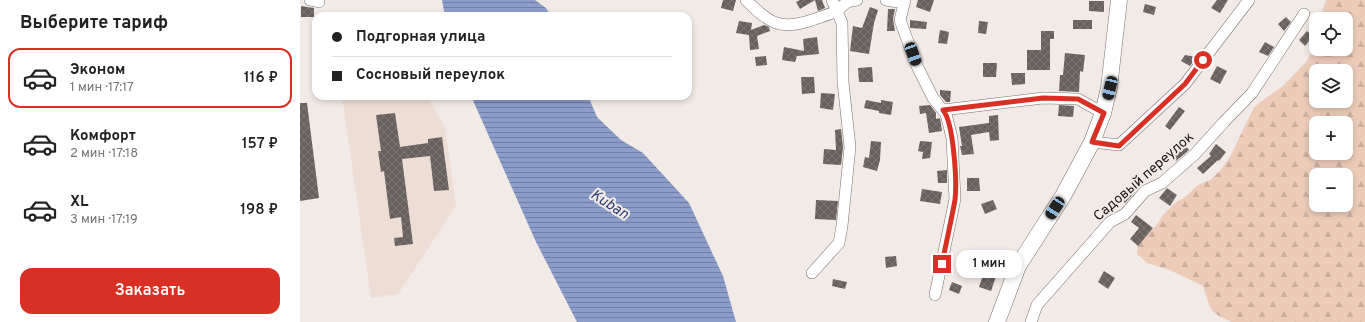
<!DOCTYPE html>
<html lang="ru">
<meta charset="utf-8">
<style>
:root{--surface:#fff;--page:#f6f6f6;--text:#222;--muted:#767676;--line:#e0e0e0;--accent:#d93025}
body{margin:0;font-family:Overpass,sans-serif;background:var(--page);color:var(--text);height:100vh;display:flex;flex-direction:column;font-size:15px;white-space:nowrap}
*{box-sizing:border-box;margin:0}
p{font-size:13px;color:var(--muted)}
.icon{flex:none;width:22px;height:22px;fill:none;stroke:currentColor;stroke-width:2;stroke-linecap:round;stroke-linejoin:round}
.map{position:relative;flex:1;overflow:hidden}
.side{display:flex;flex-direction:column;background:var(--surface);width:300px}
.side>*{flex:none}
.banner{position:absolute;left:12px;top:12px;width:380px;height:88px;border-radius:12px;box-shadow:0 2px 6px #0003;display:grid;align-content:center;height:88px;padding:0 20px;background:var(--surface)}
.controls{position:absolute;left:1009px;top:12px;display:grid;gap:8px}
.controls a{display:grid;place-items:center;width:44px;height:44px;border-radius:8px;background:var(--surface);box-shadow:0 2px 6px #0003;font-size:20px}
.end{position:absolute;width:18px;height:18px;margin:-9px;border:5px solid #d93025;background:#fff;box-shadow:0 0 0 2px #fff}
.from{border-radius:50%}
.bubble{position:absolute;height:28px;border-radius:12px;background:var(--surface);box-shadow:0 2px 6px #0003;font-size:13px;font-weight:600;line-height:28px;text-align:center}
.car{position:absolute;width:12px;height:24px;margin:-12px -6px;border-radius:5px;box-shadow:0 0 3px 1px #0007;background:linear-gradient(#222 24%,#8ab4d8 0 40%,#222 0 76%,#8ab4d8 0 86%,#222 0)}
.banner b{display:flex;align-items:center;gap:14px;height:38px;font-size:15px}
.banner b+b{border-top:1px solid var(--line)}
.banner i{width:10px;height:10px;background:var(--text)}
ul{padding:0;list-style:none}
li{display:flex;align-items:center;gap:12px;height:60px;margin:0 8px 6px;padding:0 12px;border:2px solid transparent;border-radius:12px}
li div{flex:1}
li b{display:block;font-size:15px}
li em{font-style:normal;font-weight:600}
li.current{border-color:var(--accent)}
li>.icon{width:36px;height:36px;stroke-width:1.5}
h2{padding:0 20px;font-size:18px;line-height:48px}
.primary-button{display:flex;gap:8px;margin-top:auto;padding:8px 20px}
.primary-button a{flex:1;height:46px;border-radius:12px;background:var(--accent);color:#fff;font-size:16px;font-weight:600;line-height:46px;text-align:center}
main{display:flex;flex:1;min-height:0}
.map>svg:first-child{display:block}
.built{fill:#edddd5}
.forest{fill:url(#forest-firs);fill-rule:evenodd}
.water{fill:url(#water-rules)}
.building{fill:url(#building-cross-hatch)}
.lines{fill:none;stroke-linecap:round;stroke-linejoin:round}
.minor-casing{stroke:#77706c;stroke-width:12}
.secondary-casing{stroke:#77706c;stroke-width:17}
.minor{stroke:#fff;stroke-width:11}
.secondary{stroke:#fff;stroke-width:16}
.route{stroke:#d93025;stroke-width:5}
.labels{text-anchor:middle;stroke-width:4;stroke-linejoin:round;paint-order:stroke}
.street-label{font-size:14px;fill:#171513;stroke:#f2eae6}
.water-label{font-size:15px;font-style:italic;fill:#293b73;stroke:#f2eae6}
</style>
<main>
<section class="side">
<h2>Выберите тариф</h2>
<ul>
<li class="current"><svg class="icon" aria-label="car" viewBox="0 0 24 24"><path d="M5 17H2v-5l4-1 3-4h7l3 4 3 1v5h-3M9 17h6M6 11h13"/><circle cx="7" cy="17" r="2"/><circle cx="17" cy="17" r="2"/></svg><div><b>Эконом</b><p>1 мин · 17:17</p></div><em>116 ₽</em></li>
<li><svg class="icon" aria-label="car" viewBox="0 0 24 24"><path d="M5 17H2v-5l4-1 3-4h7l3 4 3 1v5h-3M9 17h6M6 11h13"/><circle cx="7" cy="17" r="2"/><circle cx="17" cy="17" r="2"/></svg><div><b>Комфорт</b><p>2 мин · 17:18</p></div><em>157 ₽</em></li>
<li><svg class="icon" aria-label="car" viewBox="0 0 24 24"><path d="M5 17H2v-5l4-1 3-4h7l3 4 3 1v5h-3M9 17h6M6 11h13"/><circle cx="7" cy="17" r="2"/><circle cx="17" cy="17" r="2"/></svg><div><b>XL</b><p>3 мин · 17:19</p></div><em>198 ₽</em></li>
</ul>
<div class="primary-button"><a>Заказать</a></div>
</section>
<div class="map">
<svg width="1065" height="322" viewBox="0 0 1065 322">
<defs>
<pattern id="forest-firs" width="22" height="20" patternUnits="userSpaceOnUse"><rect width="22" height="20" fill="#ecccb9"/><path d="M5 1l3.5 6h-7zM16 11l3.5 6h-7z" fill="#caae9e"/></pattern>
<pattern id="water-rules" width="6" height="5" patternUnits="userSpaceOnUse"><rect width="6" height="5" fill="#8b9dc9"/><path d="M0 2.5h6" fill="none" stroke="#717fa2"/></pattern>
<pattern id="building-cross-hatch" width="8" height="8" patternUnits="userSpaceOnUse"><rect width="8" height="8" fill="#68615d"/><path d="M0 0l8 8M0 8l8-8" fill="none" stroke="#7c7774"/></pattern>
</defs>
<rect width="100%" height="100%" fill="#f2eae6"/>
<path class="built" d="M42,96H127L145,127L156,206L98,294L71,298Z"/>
<path class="forest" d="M1026,0H1065V322H932C908,312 911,310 903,286L870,270L847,263L837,254L838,242L856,226L863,215L875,203L885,197L898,185L910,180L920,171L930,157L954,107L984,85L1006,62L1012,52L1016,31V49H1046V19H1020ZM1016,71H1046V101H1016ZM1016,123H1046V153H1016ZM1016,175H1046V205H1016Z"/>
<path class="water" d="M142,0H235L246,8L251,16H145Z
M171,96H288L297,117L321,140L343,153L389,203L423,276L436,322H277L236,242Z"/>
<path class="building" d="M423,0H436L433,11L421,8Z
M500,0H522L525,8L518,11L515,0L500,9L496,2Z
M618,0H634L630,12L616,7Z
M917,0H928L920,13L911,8Z
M789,1H804V12L789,11Z
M845,4L856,7L854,15L843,12Z
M1,6L14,8V17H1Z
M570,7L578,10L574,23L569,54L550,51L553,26L562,28Z
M588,9H595L593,19L595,31H587Z
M986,17L991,22L984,31L978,24Z
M610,20L627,22L626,29L610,28Z
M773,20H792V29H773Z
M439,21L452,23L451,30L464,25L469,27L470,31L457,36L459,49L450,50L449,35L436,33Z
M679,21L688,22L686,34L678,33Z
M640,30L649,32L647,44L638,43Z
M741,31H754V39H750V70H727V50H741Z
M1007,31L1013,36L1005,46L999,40Z
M517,37L519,54L497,56L495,62L482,60L484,47L504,51L503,39Z
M965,42L974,47L968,56L959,52Z
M765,53L785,55L783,72L780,71L779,92L759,91L760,75H763Z
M885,55L896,57L890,66L881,61Z
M466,56L467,65L456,66L455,57Z
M683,63H697L696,77H683Z
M917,66L927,71L920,84L910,79Z
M572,67L573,82H559L558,68Z
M711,73H725V84L712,85Z
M501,77H514L515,93L502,94Z
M640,90L651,91L650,102H646L640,95Z
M521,93L535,94L533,110L520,108Z
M566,100L581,103V100L593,102L591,115L579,113V111L564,108Z
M0,103H7L19,198L0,201Z
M630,105L636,113V119L640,118L642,131L629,133L626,113L620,114L619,106Z
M759,105L774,106L773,117L758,116Z
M879,107L885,111L870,130L865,126Z
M95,113L100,147L128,143V139L142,137L149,190L134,191L130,156L102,159L113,244L95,246L94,238L103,237L101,217L90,219L84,171L81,172L78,151H81L76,115Z
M698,115L699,140L690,141L689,132L671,135L674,154L662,155L660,146H662L659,127L689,123V116Z
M541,129L543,147L541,165L523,164L524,149L536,150L535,130Z
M571,141L581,142L580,160L577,171L563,167L565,157L569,158Z
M620,141L632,142L630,158L622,159L623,152L618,151Z
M884,144L889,150L876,161L871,154Z
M916,144L926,152L919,161L918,160L903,174L897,168L911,156L909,154Z
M647,170V183H638L637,171Z
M667,178H679L680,191H667Z
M830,187L835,192L825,203L820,198Z
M867,188L877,195L870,206L859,198Z
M622,189L642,192L640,204L620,201Z
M516,200L538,201L536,220L515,219Z
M693,200L697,209L685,214L681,204Z
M836,215L853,228L838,246L830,239L839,228L831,222Z
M690,255L702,259L691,291L679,287Z
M596,256L597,266L586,268L585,257Z
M804,271L815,278L808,289L798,282Z
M533,279L547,282L545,289L532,286Z
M652,282L662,286L659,294L649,290Z"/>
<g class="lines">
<g class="minor-casing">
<path id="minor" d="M10,0L19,2V0
M446,0C469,23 480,31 512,20C520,17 529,15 536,11C547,4 542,2 557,0
M586,0L604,3
M605,0L600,20L617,66L633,98L646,114L652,138L655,199L635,295
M643,110L743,98L778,99L803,113
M792,142L819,145L885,84L949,0
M512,273L539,243L542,226L550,147L543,82L542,23L532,0
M731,322L737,305L810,222L825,214L845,191L862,183L895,154L924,122L952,93L1004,14"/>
</g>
<g class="secondary-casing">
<path id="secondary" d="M697,322L718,266L763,196L792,142L803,113L809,88L819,0"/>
</g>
<use href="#minor" class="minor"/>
<use href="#secondary" class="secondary"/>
</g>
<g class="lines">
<path class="route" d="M642,264C646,243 651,222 655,200C657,183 654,123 643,110L743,98L778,99L804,113L792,142L819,146L885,84L903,60"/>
</g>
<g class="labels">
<g class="street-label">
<text transform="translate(843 176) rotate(-41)" y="5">Садовый переулок</text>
</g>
<g class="water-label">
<text transform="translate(310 204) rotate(33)" y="5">Kuban</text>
</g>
</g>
</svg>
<div class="controls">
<a><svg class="icon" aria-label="locate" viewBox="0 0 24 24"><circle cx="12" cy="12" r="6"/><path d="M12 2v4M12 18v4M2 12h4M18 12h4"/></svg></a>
<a><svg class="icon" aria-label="layers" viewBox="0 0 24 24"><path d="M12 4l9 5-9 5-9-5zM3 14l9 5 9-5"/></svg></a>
<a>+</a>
<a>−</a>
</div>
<i class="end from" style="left:903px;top:60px"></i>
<i class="end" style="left:642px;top:264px"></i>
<div class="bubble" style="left:656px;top:250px;width:66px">1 мин</div>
<i class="car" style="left:613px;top:54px;rotate:160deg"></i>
<i class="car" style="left:810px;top:88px;rotate:193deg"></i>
<i class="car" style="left:755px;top:208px;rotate:213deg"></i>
<div class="banner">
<b><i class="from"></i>Подгорная улица</b>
<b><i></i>Сосновый переулок</b>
</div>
</div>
</main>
